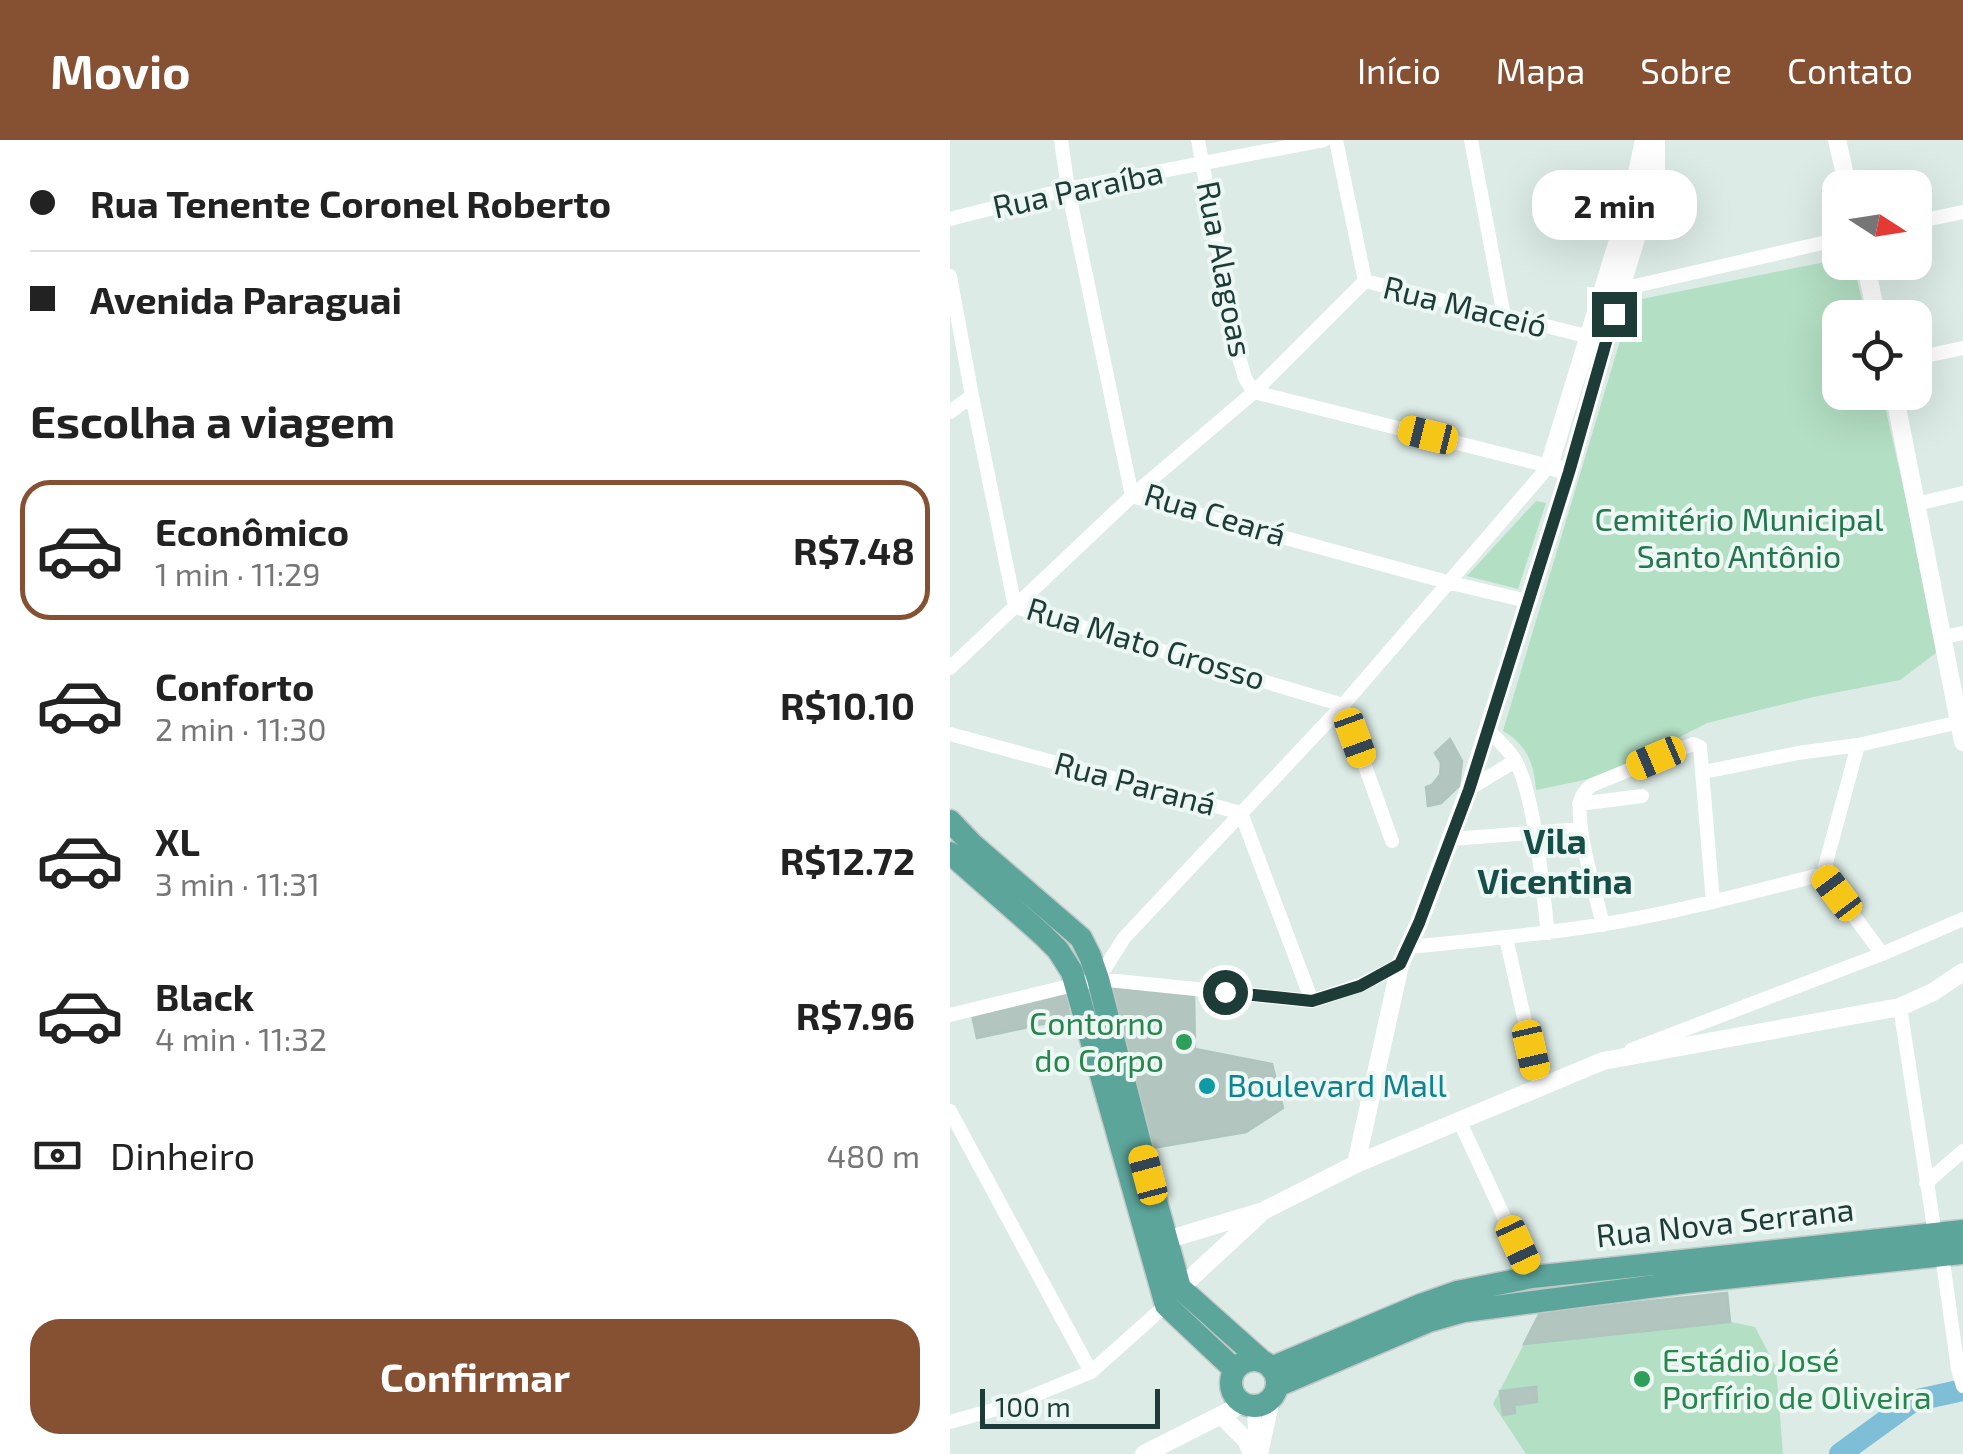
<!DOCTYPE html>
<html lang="pt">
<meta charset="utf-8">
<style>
:root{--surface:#fff;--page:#f6f6f6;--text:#222;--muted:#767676;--line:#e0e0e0;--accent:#855132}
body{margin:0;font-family:"Exo 2",sans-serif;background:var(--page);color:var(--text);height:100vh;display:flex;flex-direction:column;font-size:38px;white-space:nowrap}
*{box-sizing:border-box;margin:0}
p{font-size:32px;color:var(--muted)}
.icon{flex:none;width:55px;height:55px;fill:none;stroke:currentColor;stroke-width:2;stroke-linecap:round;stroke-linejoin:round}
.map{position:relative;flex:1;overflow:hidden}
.drawer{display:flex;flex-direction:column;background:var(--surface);width:950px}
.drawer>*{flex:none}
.banner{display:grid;align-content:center;height:220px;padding:0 30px;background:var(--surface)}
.needle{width:65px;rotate:102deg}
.fabs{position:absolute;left:872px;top:30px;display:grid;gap:20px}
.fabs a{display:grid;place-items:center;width:110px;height:110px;border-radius:20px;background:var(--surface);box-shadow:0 10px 40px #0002;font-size:50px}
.scale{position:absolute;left:30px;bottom:25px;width:180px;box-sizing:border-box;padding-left:10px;border:5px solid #1d3b37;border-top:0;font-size:28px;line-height:35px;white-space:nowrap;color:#1d3b37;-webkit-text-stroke:8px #edf7f3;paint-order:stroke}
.end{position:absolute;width:45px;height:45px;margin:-22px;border:12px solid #1d3b37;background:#fff;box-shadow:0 0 0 5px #fff}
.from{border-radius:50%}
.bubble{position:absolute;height:70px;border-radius:30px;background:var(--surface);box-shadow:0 10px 40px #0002;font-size:32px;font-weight:700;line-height:70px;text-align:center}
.car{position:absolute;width:30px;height:60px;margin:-30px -15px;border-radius:12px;box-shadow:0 0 8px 2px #0007;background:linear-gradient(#f5c518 24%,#345 0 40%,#f5c518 0 76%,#345 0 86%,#f5c518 0)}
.banner b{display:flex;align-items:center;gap:35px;height:95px;font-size:38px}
.banner b+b{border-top:2px solid var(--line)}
.banner i{width:25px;height:25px;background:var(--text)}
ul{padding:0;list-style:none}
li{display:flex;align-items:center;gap:30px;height:140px;margin:0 20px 15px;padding:0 10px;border:5px solid transparent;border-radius:30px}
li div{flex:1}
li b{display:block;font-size:38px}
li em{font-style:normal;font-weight:700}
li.current{border-color:var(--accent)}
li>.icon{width:90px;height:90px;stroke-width:1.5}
h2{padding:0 30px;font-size:45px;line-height:120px}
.pay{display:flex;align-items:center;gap:25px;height:110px;padding:0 30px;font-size:38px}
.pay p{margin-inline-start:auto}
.cta{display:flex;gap:20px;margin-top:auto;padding:20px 30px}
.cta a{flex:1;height:115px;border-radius:30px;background:var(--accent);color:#fff;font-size:40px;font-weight:700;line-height:115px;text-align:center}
header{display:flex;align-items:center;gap:60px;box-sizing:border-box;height:140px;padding:0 50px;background:var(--accent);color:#fff}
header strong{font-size:48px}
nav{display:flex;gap:55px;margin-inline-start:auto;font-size:35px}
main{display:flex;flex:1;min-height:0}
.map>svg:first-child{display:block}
.green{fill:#b3dfc4}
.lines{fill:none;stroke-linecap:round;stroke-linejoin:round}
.river{stroke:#7ebed6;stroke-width:22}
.building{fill:#b2c5bf;stroke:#afc5be;stroke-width:2.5}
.primary-casing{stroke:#c0c8c7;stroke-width:25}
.minor{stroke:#fff;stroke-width:14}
.tertiary{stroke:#fff;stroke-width:18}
.primary{stroke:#5ca59b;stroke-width:22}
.route{stroke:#1d3b37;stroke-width:12}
.leisure-dot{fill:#2e9e5b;stroke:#edf7f3;stroke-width:4}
.culture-dot{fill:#0f9aa8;stroke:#edf7f3;stroke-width:4}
.labels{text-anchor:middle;stroke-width:8;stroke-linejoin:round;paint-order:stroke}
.street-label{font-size:32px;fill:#1d3b37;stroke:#edf7f3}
.park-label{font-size:32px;fill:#23764d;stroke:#edf7f3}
.leisure-label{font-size:32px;fill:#27864d;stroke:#edf7f3;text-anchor:end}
.culture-label{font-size:32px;fill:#0d838f;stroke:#edf7f3;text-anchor:start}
.neighbourhood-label{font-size:35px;font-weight:bold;fill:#174f48;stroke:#edf7f3}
</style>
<header>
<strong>Movio</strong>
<nav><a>Início</a><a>Mapa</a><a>Sobre</a><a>Contato</a></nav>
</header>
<main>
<section class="drawer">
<div class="banner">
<b><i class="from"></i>Rua Tenente Coronel Roberto</b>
<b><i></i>Avenida Paraguai</b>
</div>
<h2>Escolha a viagem</h2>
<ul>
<li class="current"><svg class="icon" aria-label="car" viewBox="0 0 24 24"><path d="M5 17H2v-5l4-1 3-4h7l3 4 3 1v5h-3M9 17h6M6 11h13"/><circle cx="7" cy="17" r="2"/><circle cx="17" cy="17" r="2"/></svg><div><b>Econômico</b><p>1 min · 11:29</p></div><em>R$7.48</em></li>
<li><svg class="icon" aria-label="car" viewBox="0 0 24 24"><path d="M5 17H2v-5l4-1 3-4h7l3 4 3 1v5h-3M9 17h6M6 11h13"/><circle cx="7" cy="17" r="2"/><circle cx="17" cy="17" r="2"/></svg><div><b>Conforto</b><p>2 min · 11:30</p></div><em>R$10.10</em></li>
<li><svg class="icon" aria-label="car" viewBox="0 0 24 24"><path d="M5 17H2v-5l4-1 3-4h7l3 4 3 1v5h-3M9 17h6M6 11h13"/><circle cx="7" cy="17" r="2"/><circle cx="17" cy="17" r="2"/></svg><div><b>XL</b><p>3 min · 11:31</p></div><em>R$12.72</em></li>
<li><svg class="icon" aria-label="car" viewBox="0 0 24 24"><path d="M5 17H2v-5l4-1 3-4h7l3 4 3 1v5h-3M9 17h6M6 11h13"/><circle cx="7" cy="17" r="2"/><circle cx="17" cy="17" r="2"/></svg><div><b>Black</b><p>4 min · 11:32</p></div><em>R$7.96</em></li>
</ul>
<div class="pay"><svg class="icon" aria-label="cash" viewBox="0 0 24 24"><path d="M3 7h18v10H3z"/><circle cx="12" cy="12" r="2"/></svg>Dinheiro<p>480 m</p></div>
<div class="cta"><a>Confirmar</a></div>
</section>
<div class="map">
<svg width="1013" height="1314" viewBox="0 0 1013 1314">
<rect width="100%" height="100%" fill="#dcebe6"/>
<path class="green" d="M890,119V122L903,123L916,177L890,178V252L932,253L990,510L950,540L863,557L757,583L654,636L586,650C584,623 577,605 553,591L682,161Z
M586,361L596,363L568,449L517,436Z
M777,1153L781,1182L805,1187L826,1227L833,1314H576L543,1264L590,1173Z"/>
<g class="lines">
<path class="river" d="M890,1314L963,1261L1013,1250"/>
</g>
<path class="building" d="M500,599L512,621L509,646L491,663L478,666L476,647L482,645L490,635L491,623L485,613Z
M160,848L244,855L245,909L322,924L333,968L296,992L202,1008Z
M114,850L120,878L27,898L21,870Z
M777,1153L780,1182L574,1204L590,1173Z
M586,1247L587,1262L564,1265L565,1273L553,1275L550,1251Z"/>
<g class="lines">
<g class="primary-casing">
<path id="primary" d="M0,681L22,704L131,798L140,816L148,839L190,1003L230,1148L313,1222
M0,713L93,795L108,810L122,832L216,1165L285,1230
M281 1243a23 23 0 1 1 46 0a23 23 0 1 1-46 0Z
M321,1228L473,1164L507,1152L582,1137L1013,1091
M327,1246L479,1181L514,1171L737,1142L1013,1113"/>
</g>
<path class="minor" d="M111,0L118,49L182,356L497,442L577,461
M386,0L415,141L648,199
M521,0L554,176
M0,79L118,49L374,0
M965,82L1013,72
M0,136L22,256L65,467L393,565L442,701
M666,145L685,146L890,99
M965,218L1013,208
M0,272L22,256
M966,364L1013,353
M993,497L1013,493
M0,528L182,356L304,252L415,141
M538,590C547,599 558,609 565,620C586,659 592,747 598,793
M0,594L291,673L362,861
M754,632L848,613L908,605L1010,582
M519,649L565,621
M629,664L692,656
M502,699L631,689
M873,734L908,605
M873,734L932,814
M653,785C646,755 627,693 630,665C630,656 635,651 642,645L743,604L750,607L763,762
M556,798L590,947
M459,807C522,801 586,795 649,785C724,773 799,753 873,734
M148,839L174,798L393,565L599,326L304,252L295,238L288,214L248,0
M950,867L985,1094
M0,875L148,839L362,861L410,845L450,825
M681,910L932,814L1013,779
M0,971L141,1232
M509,980L582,1137
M976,1043L1013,1011
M992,1115L1008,1229L1013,1246
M304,1267L306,1311
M0,1282L61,1265L141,1232L216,1165
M311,1314L324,1255"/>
<path class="tertiary" d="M887,0L898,48
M915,122L927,178
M944,252L1013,602
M619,332L599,326L684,48L694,0
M406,1024L450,825L469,783L519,649L619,332L671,147L706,34V0
M216,1100L313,1071L406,1024L653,921L950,867L983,852L1013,832
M230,1148L309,1075
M272,1276L296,1300L302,1314
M194,1314L293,1264"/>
<use href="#primary" class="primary"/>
</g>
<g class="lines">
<path class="route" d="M275,852L362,861L410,846L450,824L469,783L519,650L619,332L664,174"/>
</g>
<g class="leisure-dot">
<circle cx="234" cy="902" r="10"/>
<circle cx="692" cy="1239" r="10"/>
</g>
<circle class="culture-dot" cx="257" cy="946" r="10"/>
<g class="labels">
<g class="street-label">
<text transform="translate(128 50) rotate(-12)" y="11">Rua Paraíba</text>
<text transform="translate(274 129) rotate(79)" y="11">Rua Alagoas</text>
<text transform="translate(515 167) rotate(14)" y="11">Rua Maceió</text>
<text transform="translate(265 375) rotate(17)" y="11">Rua Ceará</text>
<text transform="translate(196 504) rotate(17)" y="11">Rua Mato Grosso</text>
<text transform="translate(185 644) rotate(15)" y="11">Rua Paraná</text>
<text transform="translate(775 1083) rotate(-6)" y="11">Rua Nova Serrana</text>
</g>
<g class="park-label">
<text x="789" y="391">Cemitério Municipal<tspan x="789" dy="37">Santo Antônio</tspan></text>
</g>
<g class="leisure-label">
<text x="214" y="895">Contorno<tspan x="214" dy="37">do Corpo</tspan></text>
<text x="712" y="1232" text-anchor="start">Estádio José<tspan x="712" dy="37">Porfírio de Oliveira</tspan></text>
</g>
<g class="culture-label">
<text x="277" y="957">Boulevard Mall</text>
</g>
<g class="neighbourhood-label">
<text x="605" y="714">Vila<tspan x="605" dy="40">Vicentina</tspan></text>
</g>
</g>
</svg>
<div class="fabs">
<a><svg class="needle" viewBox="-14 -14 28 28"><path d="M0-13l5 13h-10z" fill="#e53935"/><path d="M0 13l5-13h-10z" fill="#767676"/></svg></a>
<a><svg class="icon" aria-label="locate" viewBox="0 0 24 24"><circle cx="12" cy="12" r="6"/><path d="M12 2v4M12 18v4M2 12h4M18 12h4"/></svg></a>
</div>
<div class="scale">100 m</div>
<i class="end from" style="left:275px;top:852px"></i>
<i class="end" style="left:664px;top:174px"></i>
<div class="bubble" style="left:582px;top:30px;width:165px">2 min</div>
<i class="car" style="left:478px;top:295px;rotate:284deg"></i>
<i class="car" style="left:405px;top:598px;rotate:160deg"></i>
<i class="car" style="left:706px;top:618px;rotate:247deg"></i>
<i class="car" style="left:887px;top:753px;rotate:323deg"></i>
<i class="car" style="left:581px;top:910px;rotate:167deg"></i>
<i class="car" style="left:198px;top:1035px;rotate:345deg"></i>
<i class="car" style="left:568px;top:1105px;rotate:155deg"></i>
</div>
</main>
